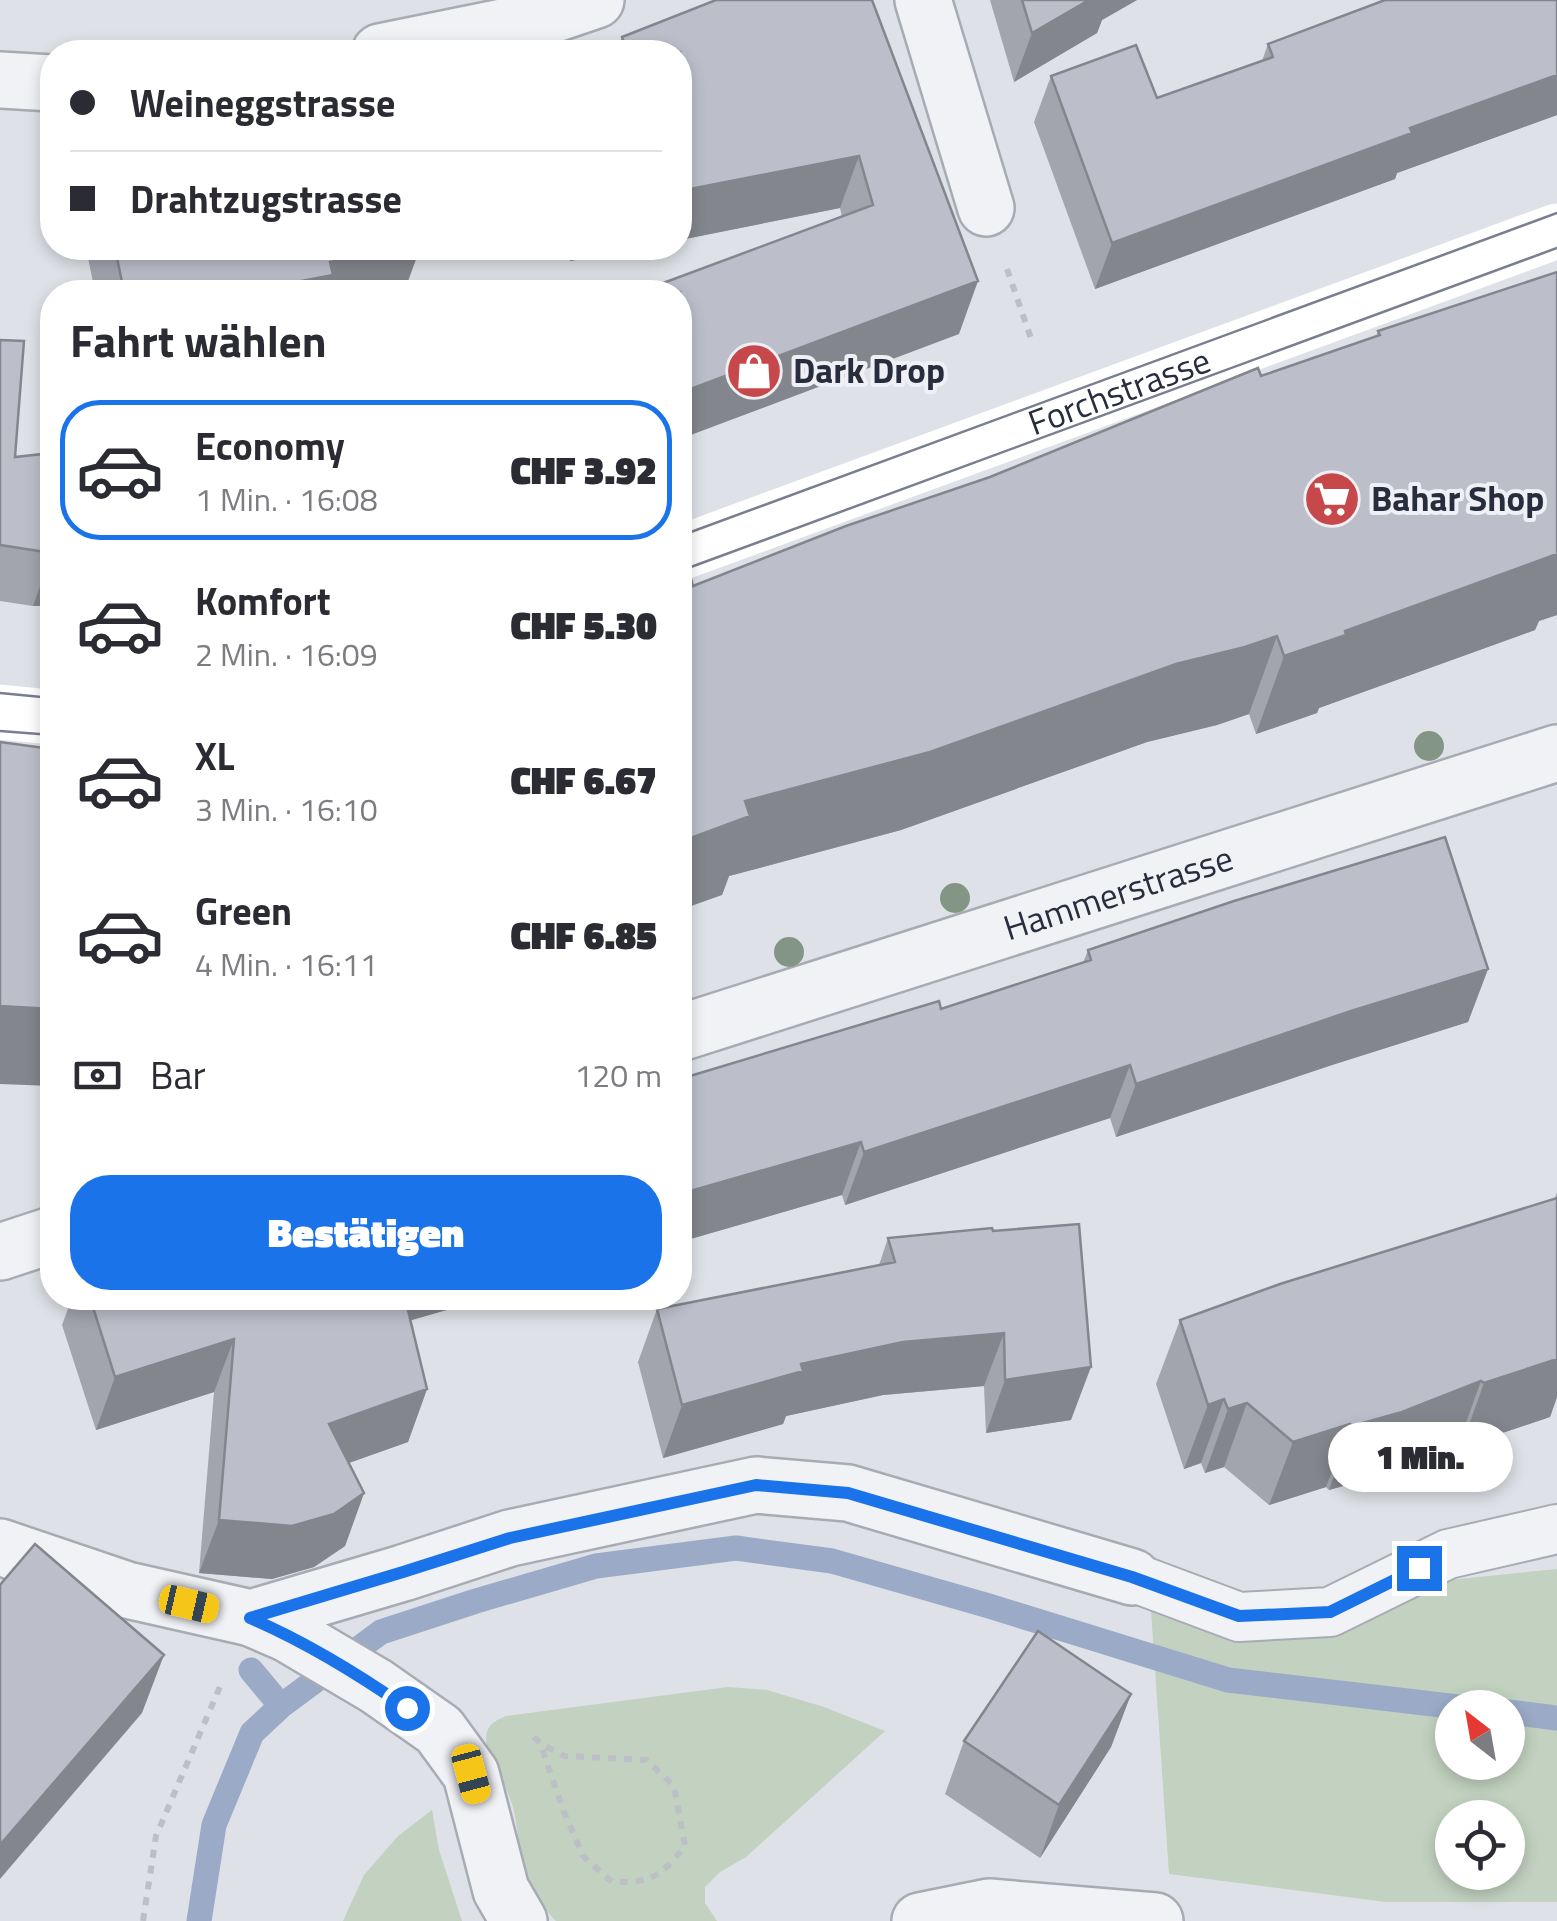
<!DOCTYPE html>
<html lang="de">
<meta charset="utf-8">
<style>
:root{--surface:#fff;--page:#f7f7f7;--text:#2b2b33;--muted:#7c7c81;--line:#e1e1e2;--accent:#1a73e8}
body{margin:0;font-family:"Titillium Web",sans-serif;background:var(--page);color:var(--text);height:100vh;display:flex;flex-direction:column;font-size:38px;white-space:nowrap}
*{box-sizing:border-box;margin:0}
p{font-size:32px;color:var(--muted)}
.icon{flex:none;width:55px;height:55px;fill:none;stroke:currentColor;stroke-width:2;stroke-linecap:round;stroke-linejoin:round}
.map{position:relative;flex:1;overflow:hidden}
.side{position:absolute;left:40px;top:280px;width:652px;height:1030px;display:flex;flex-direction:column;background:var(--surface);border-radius:40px;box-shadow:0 5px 15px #0003}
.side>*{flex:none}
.hud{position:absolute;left:40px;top:40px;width:652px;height:220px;border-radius:40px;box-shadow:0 5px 15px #0003;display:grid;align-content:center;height:220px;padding:0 30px;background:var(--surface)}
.needle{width:65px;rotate:329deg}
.fabs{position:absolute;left:1435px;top:1690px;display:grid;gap:20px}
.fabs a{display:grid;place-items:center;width:90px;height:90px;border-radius:50%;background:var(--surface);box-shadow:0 5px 15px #0003;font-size:50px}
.end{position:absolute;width:45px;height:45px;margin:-22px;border:12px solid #1a73e8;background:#fff;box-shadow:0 0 0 5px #fff}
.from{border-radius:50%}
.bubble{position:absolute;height:70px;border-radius:35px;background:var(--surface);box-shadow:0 5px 15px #0003;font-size:32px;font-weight:800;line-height:70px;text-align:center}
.car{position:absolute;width:30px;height:60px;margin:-30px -15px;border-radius:12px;box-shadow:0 0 8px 2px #0007;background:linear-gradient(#f5c518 24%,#345 0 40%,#f5c518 0 76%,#345 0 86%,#f5c518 0)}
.hud b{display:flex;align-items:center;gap:35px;height:95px;font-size:38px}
.hud b+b{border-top:2px solid var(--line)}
.hud i{width:25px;height:25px;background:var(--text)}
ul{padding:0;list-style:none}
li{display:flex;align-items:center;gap:30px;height:140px;margin:0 20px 15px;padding:0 10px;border:5px solid transparent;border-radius:40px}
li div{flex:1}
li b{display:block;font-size:38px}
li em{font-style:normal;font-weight:800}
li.selected{border-color:var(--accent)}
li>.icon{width:90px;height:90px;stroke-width:1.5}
h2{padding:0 30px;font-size:45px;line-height:120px}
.pay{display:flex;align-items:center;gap:25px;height:110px;padding:0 30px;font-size:38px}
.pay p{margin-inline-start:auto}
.primary-button{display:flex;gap:20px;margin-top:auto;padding:20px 30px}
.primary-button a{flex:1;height:115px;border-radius:40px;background:var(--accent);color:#fff;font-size:40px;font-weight:800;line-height:115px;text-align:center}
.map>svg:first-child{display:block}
.green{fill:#c2d1c0;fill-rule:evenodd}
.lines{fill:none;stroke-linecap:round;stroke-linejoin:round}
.stream{stroke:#9baac6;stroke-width:25}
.service-casing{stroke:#a7abb4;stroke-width:52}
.minor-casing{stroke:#a7abb4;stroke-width:60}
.path{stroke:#bdbfc6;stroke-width:6;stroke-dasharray:8 8;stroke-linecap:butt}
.service{stroke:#f1f2f6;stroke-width:48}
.minor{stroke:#f1f2f6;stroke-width:55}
.secondary{stroke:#fff;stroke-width:55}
.tram{stroke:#797e90;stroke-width:2.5}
.tree{fill:#839686}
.wall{fill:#a2a4ae}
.shaded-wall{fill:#84868d}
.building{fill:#bcbfca;stroke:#84868d;stroke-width:2.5}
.route{stroke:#1a73e8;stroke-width:12}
.labels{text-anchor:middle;stroke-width:8;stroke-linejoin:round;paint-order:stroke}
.poi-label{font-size:35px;font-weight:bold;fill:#282d3d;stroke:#eef0f5;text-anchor:start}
.street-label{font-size:35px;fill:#282d3d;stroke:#eef0f5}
</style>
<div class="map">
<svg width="1557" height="1921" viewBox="0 0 1557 1921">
<rect width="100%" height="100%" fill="#dee1e7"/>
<path class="green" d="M1557,1569V1902H1386L1169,1874L1151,1610ZM1452,1708H1508V1762H1452ZM1452,1818H1508V1872H1452Z
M728,1687L767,1690L824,1707L885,1731L746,1857L720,1872L705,1887V1903L717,1921H556C545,1910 536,1896 529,1882C519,1863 519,1827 512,1804C506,1784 486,1756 486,1738C487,1724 495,1721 506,1716Z
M432,1810L439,1850L462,1921H343L364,1875L398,1836Z"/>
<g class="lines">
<path class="stream" d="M251,1670L281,1706
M1508,1712L1557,1718
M199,1921L214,1825L252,1733L281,1706L381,1632L476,1601L596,1566L736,1548L832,1561L989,1606L1228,1680L1467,1708"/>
<g class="service-casing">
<path id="service" d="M1132,1577L1239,1617L1330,1612L1448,1554L1557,1529"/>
</g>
<g class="minor-casing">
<g id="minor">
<path d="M923,0L986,208"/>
<path d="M380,52L537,20L596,0"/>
<path d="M0,80L52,83"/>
<path id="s1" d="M680,1033L1557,753"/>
<path d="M0,1252L52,1235"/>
<path d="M0,1547L127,1590L251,1618L403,1573L510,1538L756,1485L848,1493L1132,1577"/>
<path d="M251,1618L288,1634L376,1686L439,1730L471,1774L501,1890L519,1921"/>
<path d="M920,1921L989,1907L1155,1921"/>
</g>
</g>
<path class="path" d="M1007,269L1033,344
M534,1737L540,1743L564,1812L583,1856L612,1882C652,1883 660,1877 685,1846L674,1786L646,1760L564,1756L540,1743
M143,1921L156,1836L222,1682"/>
<use href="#service" class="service"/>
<use href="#minor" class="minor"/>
<g class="secondary">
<path id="s2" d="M680,553L1557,231"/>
<path d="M0,712L52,717"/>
</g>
<path class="tram" d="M680,536L1557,213
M680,571L1557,248
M0,693L52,698
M0,731L52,735"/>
</g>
<g class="tree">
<circle cx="1429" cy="746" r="15"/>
<circle cx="955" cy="898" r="15"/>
<circle cx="789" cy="952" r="15"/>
</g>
<path class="wall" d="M872,0L959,334L842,217L840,208L680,240V52L619,44L622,37Z
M990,0H1137L1102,20L1097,33L1014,82Z
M1557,0V115L1397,173L1395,179L1095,289L1034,122L1051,76L1157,98L1262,61L1268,44Z
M86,248H420L404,292H95Z
M565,248H641L570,261Z
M1557,272V615L1539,621L1535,630L1319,708L1317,713L1256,734L1249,714L1217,725L1147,742L901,830L729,876L722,895L693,586L1261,376L1376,336L1378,331Z
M0,340L15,457L52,453V606H33L0,601Z
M1088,950L1488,969L1468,1022L1332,1065L1116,1137L1110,1118L845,1205L842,1195L680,1242L941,1009L1083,963Z
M1557,1192V1397L1550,1417L1461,1447L1458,1445L1378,1476L1329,1490L1326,1487L1269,1505L1224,1467L1205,1473L1201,1463L1184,1469L1156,1384L1180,1320L1555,1198Z
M992,1228L1071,1420L986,1433L984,1386L883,1395L786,1416L783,1424L663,1458L638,1362L657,1309L879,1265L888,1238Z
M72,1298H242L244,1305L271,1298H488L411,1320L427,1389L408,1442L349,1463L364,1493L345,1546L314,1567L272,1579L199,1573L214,1392L96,1430L62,1325Z
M1131,1694L1111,1747L1040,1858L945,1794L964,1741Z"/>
<path class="shaded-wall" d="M1089,0H1137L1102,20L1097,33L1014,82L1032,33Z
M1557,75V115L1397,173L1395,179L1095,289L1112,243L1410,128Z
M859,156L840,208L680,240V191Z
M401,248H420L404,292H244L330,262Z
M575,248H641L570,261Z
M978,281L959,334L680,439V393Z
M52,553V606H33Z
M1557,554V615L1539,621L1535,630L1319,708L1317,713L1256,734L1284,656L1345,631Z
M1277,636L1249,714L1217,725L1147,742L901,830L729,876L722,895L680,910V842L745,801L1176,664Z
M1488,969L1468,1022L1332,1065L1116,1137L1136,1084L1351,1011Z
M0,1006L52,1009V1086L0,1084Z
M1130,1065L1110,1118L845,1205L864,1152Z
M861,1142L842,1195L680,1242V1194Z
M392,1298H488L381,1329Z
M1004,1333L984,1386L883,1395L786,1416L783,1424L663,1458L682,1405L801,1364L903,1342Z
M234,1339L214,1392L96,1430L115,1377Z
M1557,1359V1397L1550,1417L1461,1447L1484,1383Z
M1091,1367L1071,1420L986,1433L1005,1380Z
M1481,1381L1458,1445L1378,1476L1329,1490L1352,1426Z
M427,1389L408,1442L309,1477L329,1424Z
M1224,1399L1201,1463L1184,1469L1208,1405Z
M1247,1403L1224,1467L1205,1473L1228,1409Z
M1350,1424L1326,1487L1269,1505L1293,1442Z
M364,1493L345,1546L314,1567L272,1579L199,1573L219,1520Z
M164,1655L142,1713L0,1879V1845Z
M1131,1694L1111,1747L1040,1858L1059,1805Z"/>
<path class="building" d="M716,0H872L978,281L680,393V292H639L873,205L859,156L680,191V52H596L624,42L622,37Z
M1022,0H1089L1032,33Z
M1385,0H1557V75L1410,128L1412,133L1112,243L1051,76L1136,45L1157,98L1273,57L1268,44Z
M115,248H401L330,262L333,275L244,292H124Z
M1557,272V554L1345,631L1346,635L1284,656L1277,636L1245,647L1176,664L930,752L745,801L750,816L680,842V583L691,579L693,586L846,526L990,477L1258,368L1261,376L1380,335L1378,331Z
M0,340L24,341L15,457L52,453V553L0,545Z
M0,742L52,749V1009L0,1006Z
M1445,837L1488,969L1351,1011L1136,1084L1130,1065L864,1152L861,1142L680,1194V1079L939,1001L941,1009L1091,960L1088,950L1234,901Z
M1557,1198V1359L1484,1383L1481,1381L1402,1412L1352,1426L1350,1424L1293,1442L1247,1403L1228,1409L1224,1399L1208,1405L1180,1320L1280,1284Z
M1079,1224L1091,1367L1005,1380L1004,1333L903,1342L801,1364L803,1371L682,1405L657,1309L895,1262L888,1238L992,1228L993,1231Z
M90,1298H242L244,1305L271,1298H405L427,1389L329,1424L364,1493L334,1514L292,1526L219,1520L234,1339L115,1377Z
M35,1544L164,1655L0,1845V1585Z
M1038,1631L1131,1694L1059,1805L964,1741Z"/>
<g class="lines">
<path class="route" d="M407,1708C358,1674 306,1642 250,1618L403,1572L510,1538L756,1485L848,1493L1132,1577L1239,1616L1330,1612L1419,1568"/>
</g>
<defs>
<g id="shop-disc" transform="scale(2.875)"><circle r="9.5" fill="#c7484b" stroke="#eef0f5"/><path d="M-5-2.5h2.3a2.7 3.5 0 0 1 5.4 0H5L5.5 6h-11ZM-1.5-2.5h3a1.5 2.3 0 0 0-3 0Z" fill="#fff"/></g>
<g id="supermarket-disc" transform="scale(2.875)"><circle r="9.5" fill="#c7484b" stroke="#eef0f5"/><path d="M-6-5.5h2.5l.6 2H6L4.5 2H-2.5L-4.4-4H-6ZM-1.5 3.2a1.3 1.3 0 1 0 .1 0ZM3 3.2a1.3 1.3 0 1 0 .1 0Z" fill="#fff"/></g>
</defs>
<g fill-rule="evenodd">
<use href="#shop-disc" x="754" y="371"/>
<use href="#supermarket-disc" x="1332" y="499"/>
</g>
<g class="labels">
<g class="poi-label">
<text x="793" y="383">Dark Drop</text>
<text x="1371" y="511">Bahar Shop</text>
</g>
<g class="street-label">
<text dy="12" stroke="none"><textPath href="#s2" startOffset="468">Forchstrasse</textPath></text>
<text dy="12" stroke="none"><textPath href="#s1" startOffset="460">Hammerstrasse</textPath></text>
</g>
</g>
</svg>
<div class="fabs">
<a><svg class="needle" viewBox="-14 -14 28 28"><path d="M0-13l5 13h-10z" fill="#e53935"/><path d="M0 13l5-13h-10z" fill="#7c7c81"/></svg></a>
<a><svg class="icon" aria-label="locate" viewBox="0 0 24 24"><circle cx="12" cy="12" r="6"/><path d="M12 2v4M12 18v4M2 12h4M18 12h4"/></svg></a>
</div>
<i class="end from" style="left:407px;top:1708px"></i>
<i class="end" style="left:1419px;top:1568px"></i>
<div class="bubble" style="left:1328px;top:1422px;width:185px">1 Min.</div>
<i class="car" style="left:189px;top:1604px;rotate:103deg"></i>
<i class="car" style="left:471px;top:1774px;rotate:165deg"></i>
<div class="hud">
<b><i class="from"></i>Weineggstrasse</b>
<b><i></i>Drahtzugstrasse</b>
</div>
<section class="side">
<h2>Fahrt wählen</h2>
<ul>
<li class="selected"><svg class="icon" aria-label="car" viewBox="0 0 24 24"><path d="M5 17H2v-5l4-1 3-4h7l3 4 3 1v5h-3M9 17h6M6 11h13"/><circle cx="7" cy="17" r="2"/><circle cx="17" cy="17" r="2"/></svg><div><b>Economy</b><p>1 Min. · 16:08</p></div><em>CHF 3.92</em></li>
<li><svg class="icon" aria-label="car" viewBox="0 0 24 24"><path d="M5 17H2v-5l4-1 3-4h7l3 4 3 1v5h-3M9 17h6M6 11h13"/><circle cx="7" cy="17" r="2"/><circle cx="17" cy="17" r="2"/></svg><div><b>Komfort</b><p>2 Min. · 16:09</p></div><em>CHF 5.30</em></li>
<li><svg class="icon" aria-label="car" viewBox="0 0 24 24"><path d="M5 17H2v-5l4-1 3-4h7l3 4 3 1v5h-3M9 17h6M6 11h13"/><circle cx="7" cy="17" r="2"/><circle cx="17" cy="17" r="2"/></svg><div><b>XL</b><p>3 Min. · 16:10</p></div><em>CHF 6.67</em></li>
<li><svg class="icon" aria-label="car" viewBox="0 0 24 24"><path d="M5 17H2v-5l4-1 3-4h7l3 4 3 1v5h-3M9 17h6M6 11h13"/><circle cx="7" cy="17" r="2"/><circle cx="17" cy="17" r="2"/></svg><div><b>Green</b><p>4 Min. · 16:11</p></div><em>CHF 6.85</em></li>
</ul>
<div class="pay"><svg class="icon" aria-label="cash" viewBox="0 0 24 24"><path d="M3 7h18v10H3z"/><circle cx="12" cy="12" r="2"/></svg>Bar<p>120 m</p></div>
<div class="primary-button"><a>Bestätigen</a></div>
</section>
</div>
